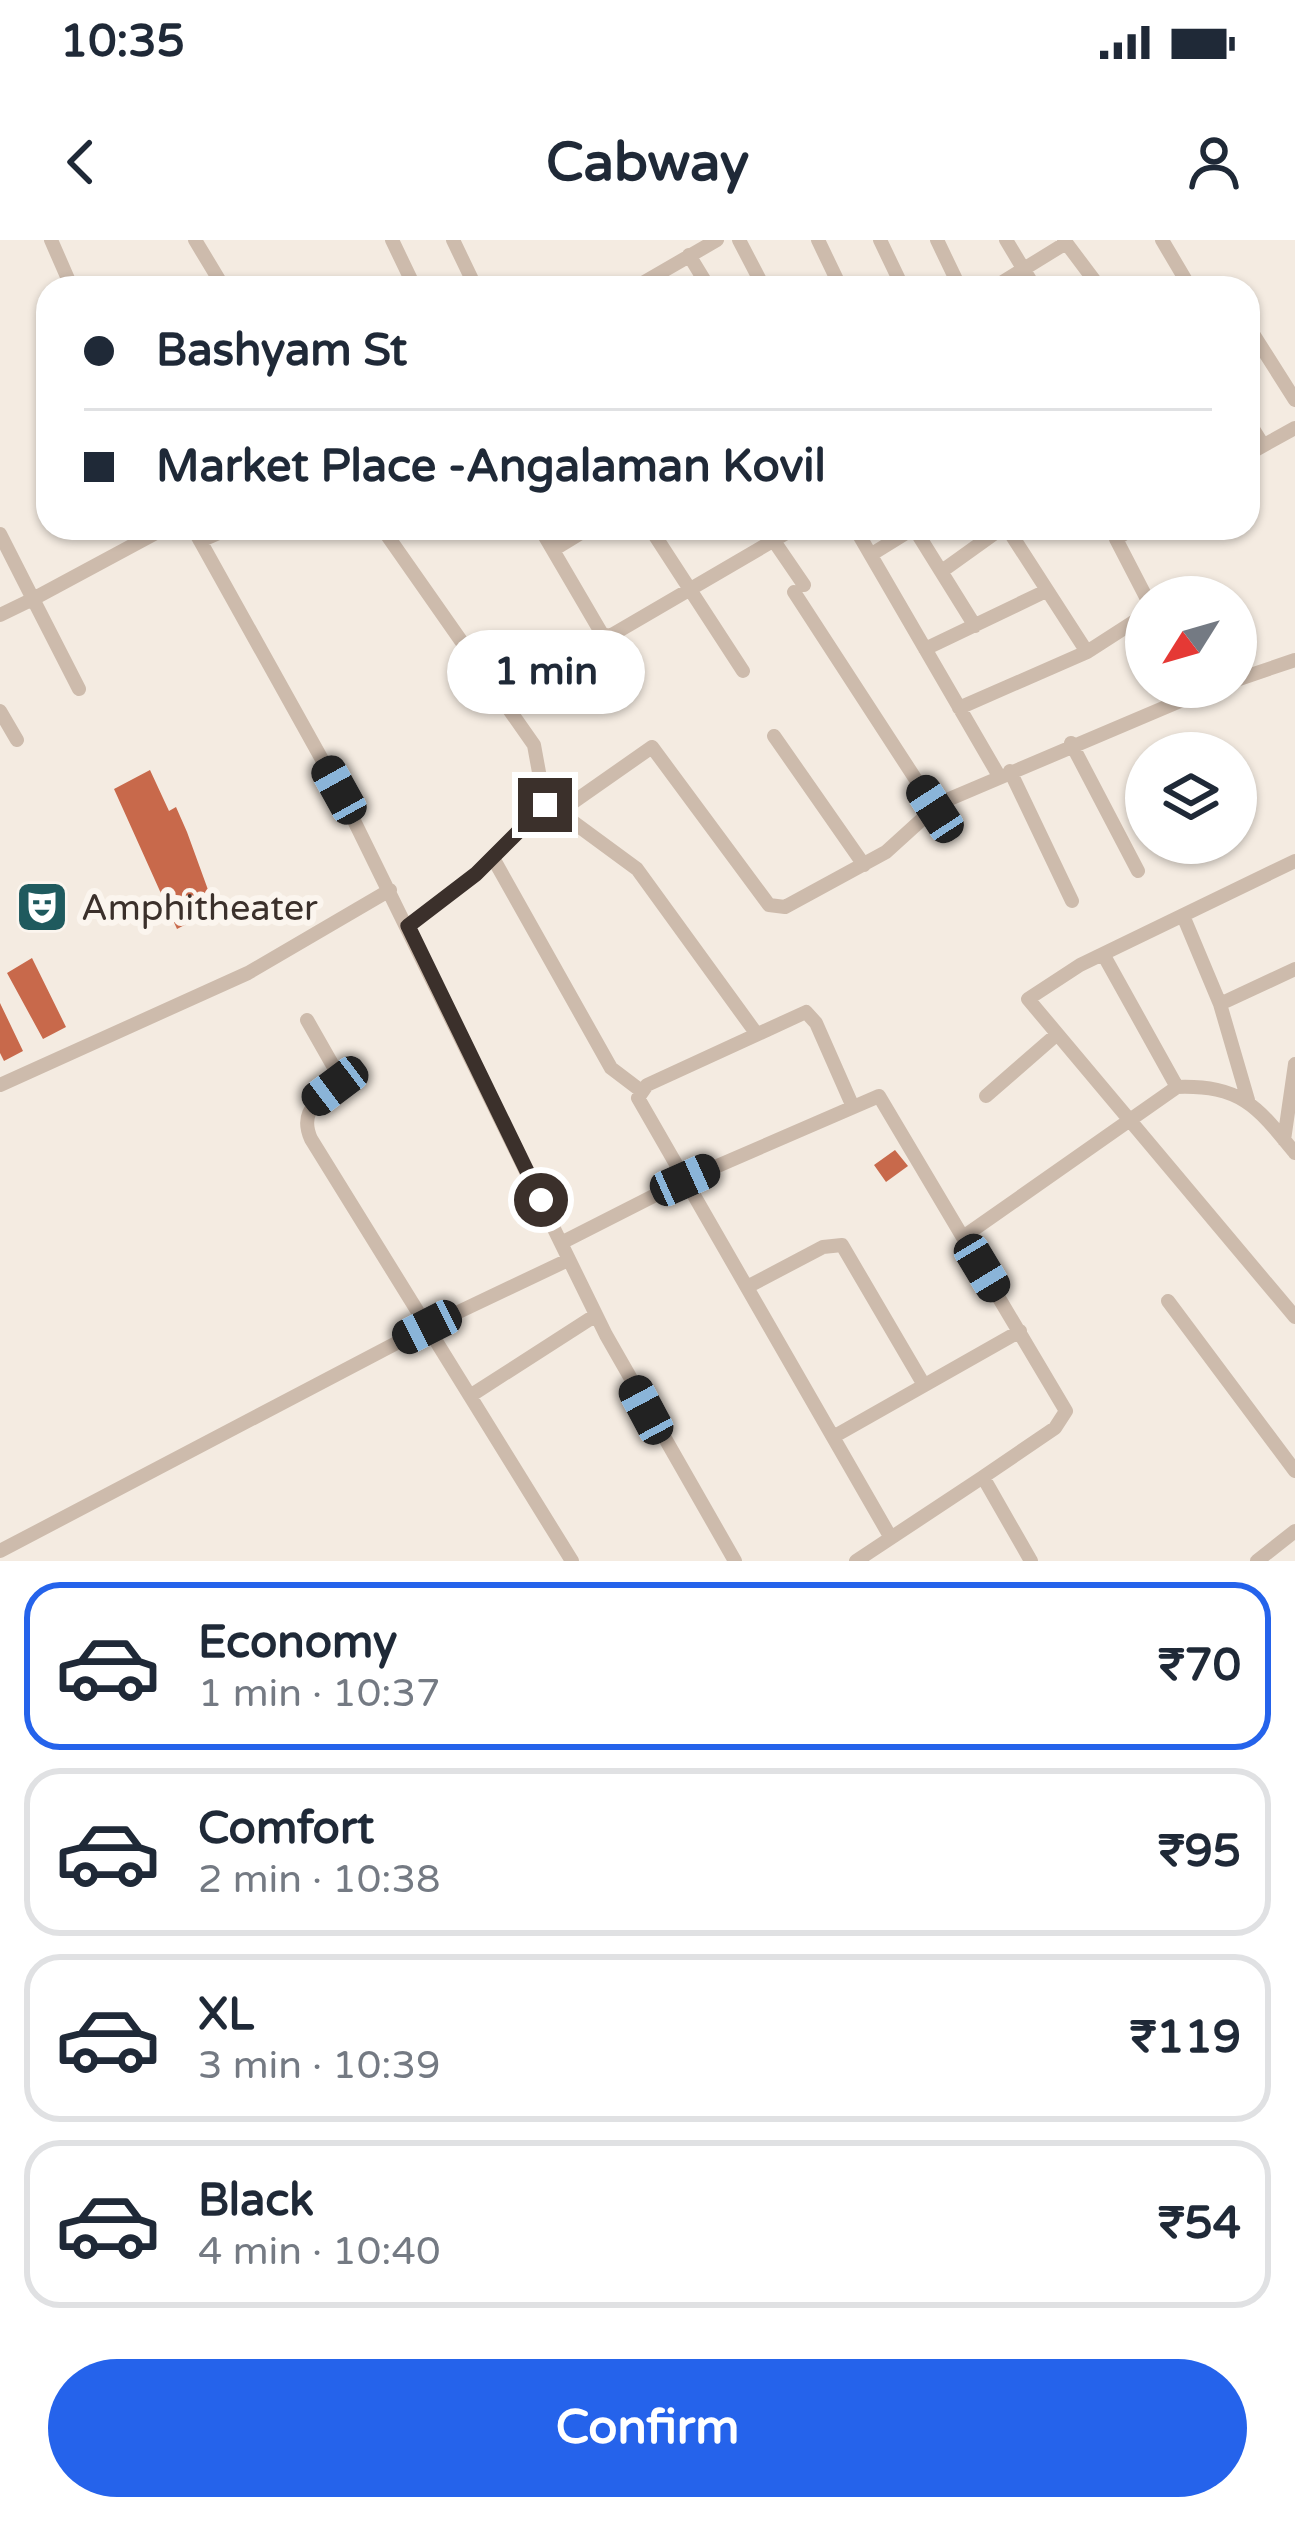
<!DOCTYPE html>
<meta charset="utf-8">
<style>
:root{--surface:#fff;--page:#f2f2f3;--text:#1f2937;--muted:#747a83;--line:#e0e1e3;--accent:#2563eb}
body{margin:0;font-family:"Varela Round",sans-serif;background:var(--page);color:var(--text);height:100vh;display:flex;flex-direction:column;font-size:45px;white-space:nowrap}
*{box-sizing:border-box;margin:0}
p{font-size:39px;color:var(--muted)}
.icon{flex:none;width:66px;height:66px;fill:none;stroke:currentColor;stroke-width:2;stroke-linecap:round;stroke-linejoin:round}
.map{position:relative;height:1321px;overflow:hidden}
.panel{display:flex;flex-direction:column;background:var(--surface);flex:1}
.panel>*{flex:none}
.hud{position:absolute;left:36px;top:36px;width:1224px;height:264px;border-radius:36px;box-shadow:0 3px 9px #0004;display:grid;align-content:center;height:264px;padding:0 48px;background:var(--surface)}
.needle{width:78px;rotate:233deg}
.buttons{position:absolute;left:1125px;top:336px;display:grid;gap:24px}
.buttons a{display:grid;place-items:center;width:132px;height:132px;border-radius:50%;background:var(--surface);box-shadow:0 3px 9px #0004;font-size:60px}
.end{position:absolute;width:54px;height:54px;margin:-27px;border:15px solid #3b302b;background:#fff;box-shadow:0 0 0 6px #fff}
.from{border-radius:50%}
.bubble{position:absolute;height:84px;border-radius:42px;background:var(--surface);box-shadow:0 3px 9px #0004;font-size:39px;font-weight:800;line-height:84px;text-align:center}
.car{position:absolute;width:36px;height:72px;margin:-36px -18px;border-radius:15px;box-shadow:0 0 9px 3px #0007;background:linear-gradient(#222 24%,#8ab4d8 0 40%,#222 0 76%,#8ab4d8 0 86%,#222 0)}
.hud b{display:flex;align-items:center;gap:42px;height:114px;font-size:45px}
.hud b+b{border-top:3px solid var(--line)}
.hud i{width:30px;height:30px;background:var(--text)}
ul{padding:21px 0 0;list-style:none}
li{display:flex;align-items:center;gap:36px;height:168px;margin:0 24px 18px;padding:0 24px;border:6px solid var(--line);border-radius:36px}
li div{flex:1}
li b{display:block;font-size:45px}
li em{font-style:normal;font-weight:800}
li.current{border-color:var(--accent)}
li>.icon{width:108px;height:108px;stroke-width:1.5}
.cta{display:flex;gap:24px;margin-top:auto;padding:24px 48px}
.cta a{flex:1;height:138px;border-radius:72px;background:var(--accent);color:#fff;font-size:48px;font-weight:800;line-height:138px;text-align:center}
.status{display:flex;justify-content:space-between;align-items:center;height:84px;padding:0 60px;background:var(--surface);direction:ltr}
.status svg{height:33px;fill:currentColor}
header{display:flex;justify-content:space-between;align-items:center;height:156px;padding:0 48px;background:var(--surface);font-size:54px;font-weight:800}
.map>svg:first-child{display:block}
.building{fill:#c8694b}
.lines{fill:none;stroke-linecap:round;stroke-linejoin:round}
.minor{stroke:#cdbbac;stroke-width:14}
.route{stroke:#3b302b;stroke-width:15}
.labels{text-anchor:middle;stroke-width:12;stroke-linejoin:round;paint-order:stroke}
.poi-label{font-size:36px;fill:#3b302b;stroke:#fbf5ee;text-anchor:start}
</style>
<div class="status"><b>10:35</b><svg viewBox="0 0 49 12"><path d="M0 12V9h3v3zM5 12V6h3v6zM10 12V3h3v9zM15 12V0h3v12zM26 1h20v11H26zM47 4h2v5h-2z"/></svg></div>
<header><svg class="icon" aria-label="back" viewBox="0 0 24 24"><path d="M15 5l-7 7 7 7"/></svg>Cabway<svg class="icon" aria-label="person" viewBox="0 0 24 24"><circle cx="12" cy="8" r="4"/><path d="M4 21q1-7 8-7t8 7"/></svg></header>
<div class="map">
<svg width="1295" height="1321" viewBox="0 0 1295 1321">
<rect width="100%" height="100%" fill="#f4ebe1"/>
<path class="building" d="M150,530L169,571L176,567L187,592L215,669L177,689L114,549Z
M37,658L49,661L44,681L33,680Z
M32,718L66,787L43,799L7,733Z
M0,763L23,811L4,821L0,813Z
M895,910L908,926L886,942L874,925Z"/>
<g class="lines">
<path class="minor" d="M51,0L72,48
M195,0L224,48
M392,0L415,48
M453,0L476,48
M739,0L764,48
M818,0L841,48
M880,0L903,48
M937,0L960,48
M1006,0L1035,48
M1064,0L1100,48
M1162,0L1188,44
M689,15L709,48
M634,48L717,0
M993,48L1066,3
M1248,86L1295,160
M1248,181L1263,205
M1248,214L1295,188
M193,288L339,550L606,1095L735,1321
M382,288L534,505L545,565L476,634L408,686
M540,288L602,394L610,396L795,288
M650,288L743,431
M765,288L804,345
M855,288L999,536
M1007,288L1087,412
M1133,288L1116,299L1146,357
M0,294L33,359L165,288
M200,301L230,288
M553,310L589,288
M872,314L914,288L975,386
M942,331L1002,288
M794,352L935,569
M0,375L33,359L79,449
M925,409L1046,351
M1236,440L1295,420
M959,468L1087,412L1146,374
M0,471L17,500
M774,496L864,625
M1071,503L1138,631
M1010,531L1072,661
M554,568L637,629L756,793
M562,570L652,507L769,665L785,667L886,612L940,563L1213,447
M493,618L611,828L640,850
M1295,621L1080,725L1028,759L1295,1077
M1184,678L1220,764L1248,860
M1103,714L1177,847
M1220,764L1295,729
M307,780L340,838C324,861 297,867 311,899L572,1321
M0,845L248,733L390,650
M986,856L1056,795
M853,867L816,783L806,772L647,845L638,858L891,1298
M1284,900L1295,824
M963,997L1177,847C1241,845 1257,866 1295,913
M561,1003L685,940L879,856L1066,1171L1055,1188L983,1237
M747,1047L823,1007L842,1005L924,1145
M1168,1061L1295,1231
M470,1156L596,1075
M833,1197L1020,1091
M0,1311L427,1087L568,1020
M856,1321L983,1237L1031,1321
M1257,1321L1295,1291"/>
</g>
<g class="lines">
<path class="route" d="M541,960L408,686L476,634L545,565"/>
</g>
<defs>
<g id="theatre-square" transform="scale(2.7)"><rect x="-9" y="-9" width="18" height="18" rx="4" fill="#1f5a5e" stroke="#fbf5ee"/><path d="M-5-5.5Q0-4 5-5.5V0Q5 5 0 6Q-5 5-5 0ZM-3.3-2.5H-1v1.5H-3.3ZM1-2.5H3.3v1.5H1ZM-2.8 1Q0 5.5 2.8 1Z" fill="#fff"/></g>
</defs>
<g fill-rule="evenodd">
<use href="#theatre-square" x="42" y="667"/>
</g>
<g class="labels">
<g class="poi-label">
<text x="81" y="680">Amphitheater</text>
</g>
</g>
</svg>
<div class="buttons">
<a><svg class="needle" viewBox="-14 -14 28 28"><path d="M0-13l5 13h-10z" fill="#e53935"/><path d="M0 13l5-13h-10z" fill="#747a83"/></svg></a>
<a><svg class="icon" aria-label="layers" viewBox="0 0 24 24"><path d="M12 4l9 5-9 5-9-5zM3 14l9 5 9-5"/></svg></a>
</div>
<i class="end from" style="left:541px;top:960px"></i>
<i class="end" style="left:545px;top:565px"></i>
<div class="bubble" style="left:447px;top:390px;width:198px">1 min</div>
<i class="car" style="left:339px;top:550px;rotate:331deg"></i>
<i class="car" style="left:935px;top:569px;rotate:327deg"></i>
<i class="car" style="left:335px;top:846px;rotate:233deg"></i>
<i class="car" style="left:685px;top:940px;rotate:66deg"></i>
<i class="car" style="left:982px;top:1028px;rotate:149deg"></i>
<i class="car" style="left:427px;top:1087px;rotate:243deg"></i>
<i class="car" style="left:646px;top:1170px;rotate:332deg"></i>
<div class="hud">
<b><i class="from"></i>Bashyam St</b>
<b><i></i>Market Place -Angalaman Kovil</b>
</div>
</div>
<section class="panel">
<ul>
<li class="current"><svg class="icon" aria-label="car" viewBox="0 0 24 24"><path d="M5 17H2v-5l4-1 3-4h7l3 4 3 1v5h-3M9 17h6M6 11h13"/><circle cx="7" cy="17" r="2"/><circle cx="17" cy="17" r="2"/></svg><div><b>Economy</b><p>1 min · 10:37</p></div><em>₹70</em></li>
<li><svg class="icon" aria-label="car" viewBox="0 0 24 24"><path d="M5 17H2v-5l4-1 3-4h7l3 4 3 1v5h-3M9 17h6M6 11h13"/><circle cx="7" cy="17" r="2"/><circle cx="17" cy="17" r="2"/></svg><div><b>Comfort</b><p>2 min · 10:38</p></div><em>₹95</em></li>
<li><svg class="icon" aria-label="car" viewBox="0 0 24 24"><path d="M5 17H2v-5l4-1 3-4h7l3 4 3 1v5h-3M9 17h6M6 11h13"/><circle cx="7" cy="17" r="2"/><circle cx="17" cy="17" r="2"/></svg><div><b>XL</b><p>3 min · 10:39</p></div><em>₹119</em></li>
<li><svg class="icon" aria-label="car" viewBox="0 0 24 24"><path d="M5 17H2v-5l4-1 3-4h7l3 4 3 1v5h-3M9 17h6M6 11h13"/><circle cx="7" cy="17" r="2"/><circle cx="17" cy="17" r="2"/></svg><div><b>Black</b><p>4 min · 10:40</p></div><em>₹54</em></li>
</ul>
<div class="cta"><a>Confirm</a></div>
</section>
